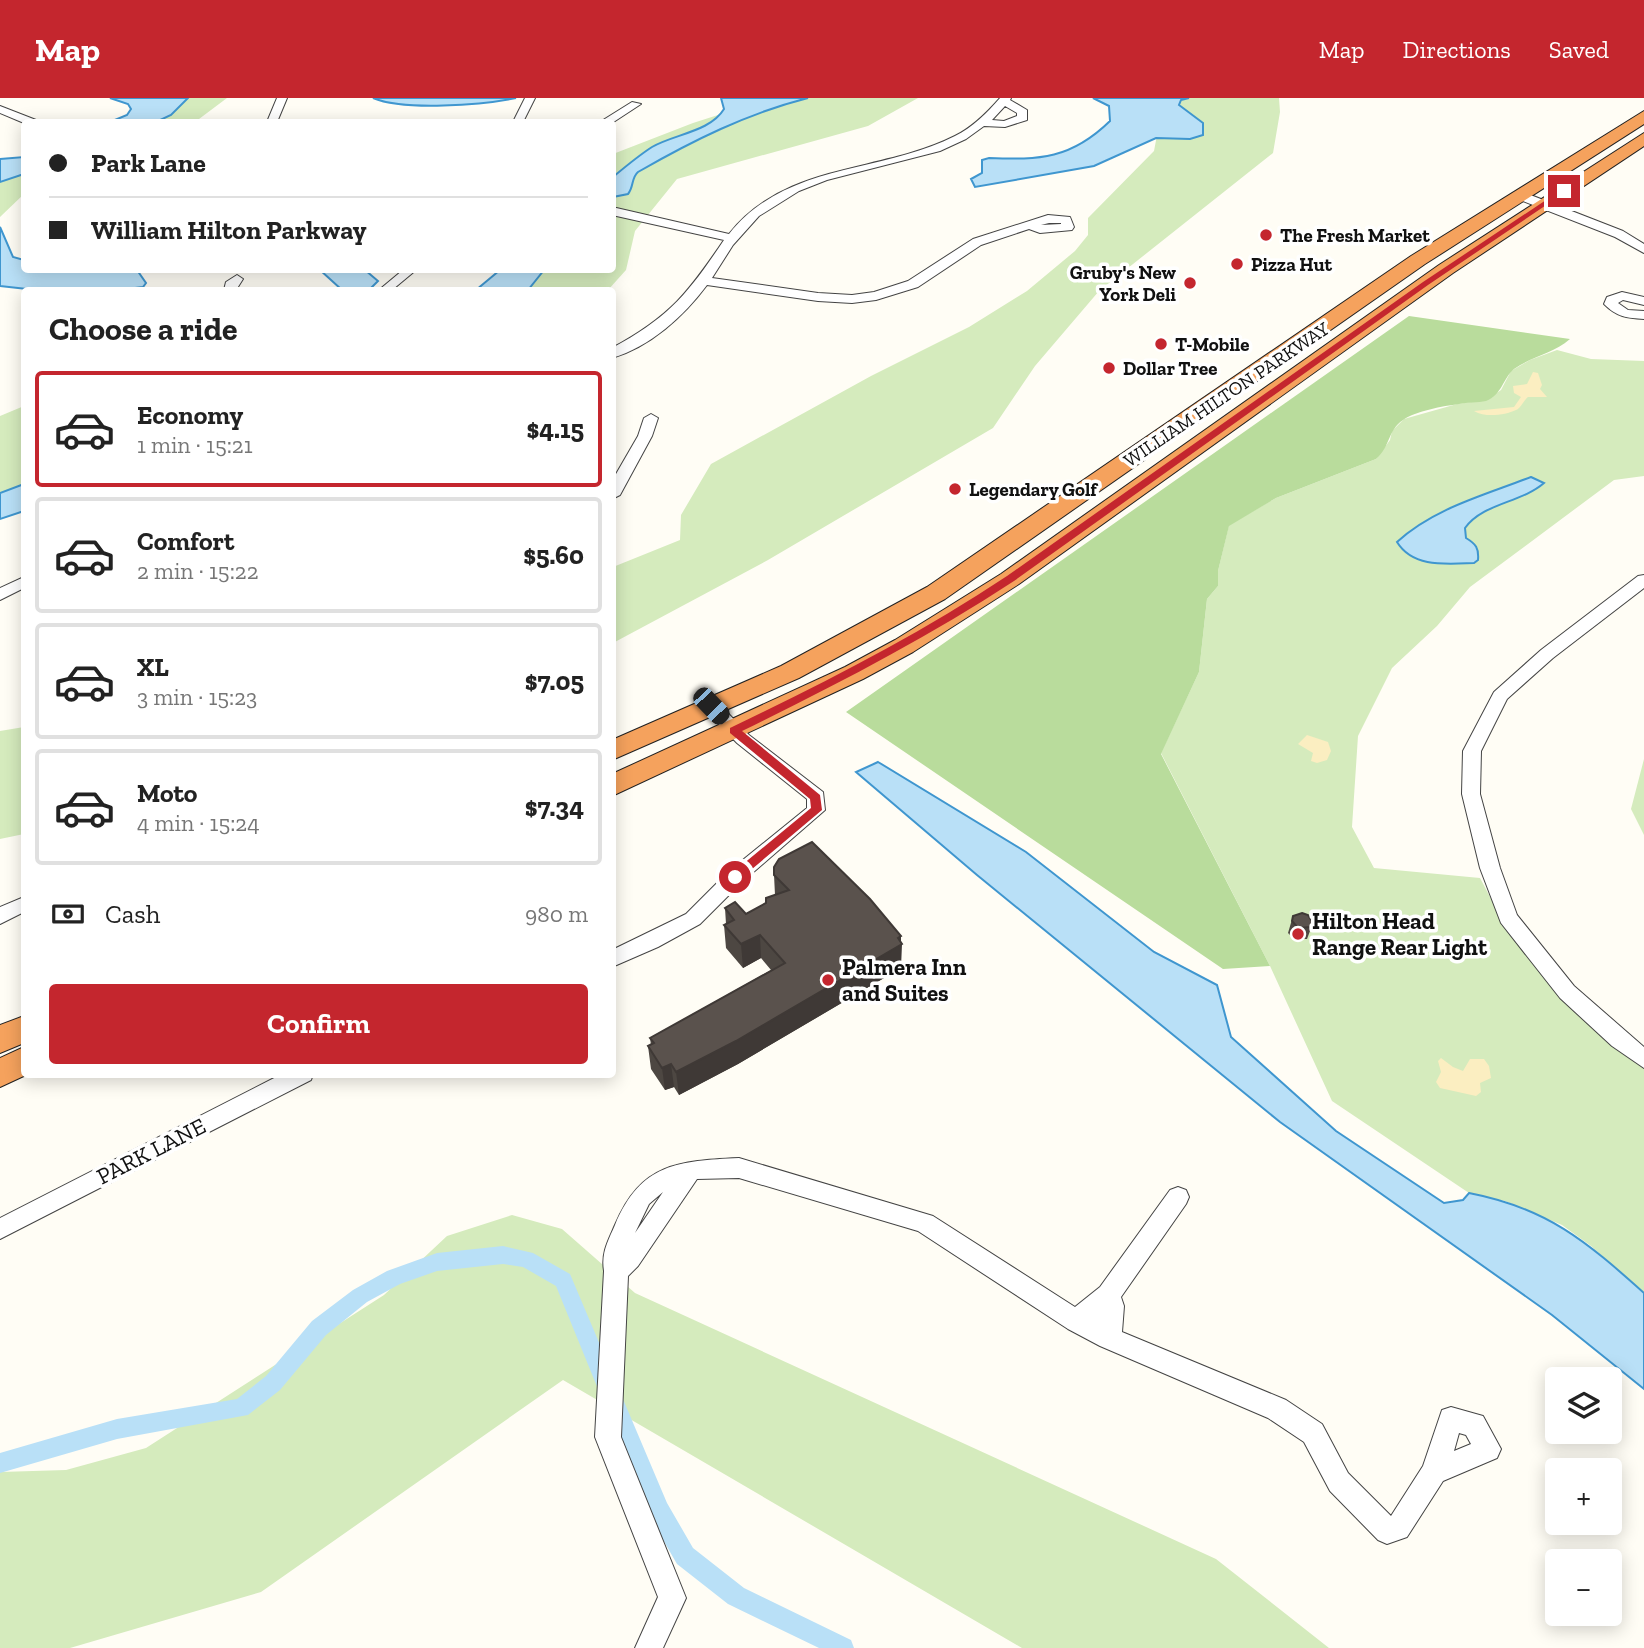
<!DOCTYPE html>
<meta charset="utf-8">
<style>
:root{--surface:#fff;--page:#f2f2f2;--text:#222;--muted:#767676;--line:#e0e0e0;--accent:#c4262e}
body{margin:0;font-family:"Zilla Slab",serif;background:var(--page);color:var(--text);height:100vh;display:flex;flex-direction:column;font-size:26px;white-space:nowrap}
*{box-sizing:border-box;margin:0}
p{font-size:23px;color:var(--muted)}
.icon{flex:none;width:38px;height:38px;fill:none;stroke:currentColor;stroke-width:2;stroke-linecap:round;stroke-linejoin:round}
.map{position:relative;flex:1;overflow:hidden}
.panel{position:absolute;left:21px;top:189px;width:595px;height:791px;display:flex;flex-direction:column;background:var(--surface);border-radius:7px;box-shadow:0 4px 18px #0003}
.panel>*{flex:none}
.top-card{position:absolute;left:21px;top:21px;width:595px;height:154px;border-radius:7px;box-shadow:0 4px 18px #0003;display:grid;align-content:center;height:154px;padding:0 28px;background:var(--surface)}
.buttons{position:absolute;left:1545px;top:1269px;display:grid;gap:14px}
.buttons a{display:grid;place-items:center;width:77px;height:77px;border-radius:7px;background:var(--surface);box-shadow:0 4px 18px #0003;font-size:35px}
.end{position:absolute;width:32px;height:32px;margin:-16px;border:9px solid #c4262e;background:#fff;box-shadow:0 0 0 4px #fff}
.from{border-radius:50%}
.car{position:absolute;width:21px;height:42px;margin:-21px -10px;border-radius:9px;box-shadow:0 0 5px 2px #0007;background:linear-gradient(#222 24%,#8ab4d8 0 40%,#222 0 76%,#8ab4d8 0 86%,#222 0)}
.top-card b{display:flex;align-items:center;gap:24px;height:66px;font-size:26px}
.top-card b+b{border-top:2px solid var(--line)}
.top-card i{width:18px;height:18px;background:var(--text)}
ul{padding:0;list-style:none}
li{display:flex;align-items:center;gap:21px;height:116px;margin:0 14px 10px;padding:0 14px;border:4px solid var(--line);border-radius:7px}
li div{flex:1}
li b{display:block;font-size:26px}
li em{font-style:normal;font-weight:800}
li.active{border-color:var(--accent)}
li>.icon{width:63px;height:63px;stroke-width:1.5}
h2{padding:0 28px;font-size:32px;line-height:84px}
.pay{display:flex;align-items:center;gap:18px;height:77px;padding:0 28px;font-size:26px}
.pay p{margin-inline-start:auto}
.cta{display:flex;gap:14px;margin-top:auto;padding:14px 28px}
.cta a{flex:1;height:80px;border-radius:7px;background:var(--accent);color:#fff;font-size:28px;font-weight:800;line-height:80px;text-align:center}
header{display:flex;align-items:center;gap:42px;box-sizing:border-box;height:98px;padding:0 35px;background:var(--accent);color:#fff}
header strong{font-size:33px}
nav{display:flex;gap:38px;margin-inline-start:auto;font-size:24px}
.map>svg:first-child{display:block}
.green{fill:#d5ebbd}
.forest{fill:#b9dc9c}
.sand{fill:#fbeec1}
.water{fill:#b9e0f7;stroke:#3f96cf;stroke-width:2}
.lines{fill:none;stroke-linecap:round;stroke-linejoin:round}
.canal{fill:#b9e0f7;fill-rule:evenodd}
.minor-casing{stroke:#444;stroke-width:2}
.highway-casing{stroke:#222;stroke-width:2}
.minor{fill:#fff;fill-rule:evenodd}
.highway{fill:#f5a25d;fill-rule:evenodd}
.wall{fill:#4d4742}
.shaded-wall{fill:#3f3936}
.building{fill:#5a524d;stroke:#3f3936;stroke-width:2}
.route{fill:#c4262e}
.poi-dot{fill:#c4262e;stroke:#fff;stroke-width:2.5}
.labels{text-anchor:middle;stroke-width:7;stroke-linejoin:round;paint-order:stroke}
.far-poi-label{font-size:19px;font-weight:bold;fill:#111;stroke:#fff;text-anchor:start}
.far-street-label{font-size:19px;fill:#111;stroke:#fff}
.poi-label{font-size:23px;font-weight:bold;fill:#111;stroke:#fff;text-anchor:start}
.street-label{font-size:23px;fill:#111;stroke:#fff}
</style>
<header>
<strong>Map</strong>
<nav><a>Map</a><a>Directions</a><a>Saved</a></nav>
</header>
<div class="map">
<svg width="1644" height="1550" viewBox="0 0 1644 1550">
<rect width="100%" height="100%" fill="#fffdf5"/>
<path class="green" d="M149,0H227L195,24H126Z
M771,0H918L868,28L677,81L635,133L626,172L608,192H492L516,172H612L613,56L693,25Z
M1164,0H1279L1280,14L1273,55L1099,193L1035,268L993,330L768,462L613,545V469L680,442L681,417L711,366L871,278L969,229L1027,193L1075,153L1088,137V120L1154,53Z
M24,67V96L0,119V75Z
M1557,252L1591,261L1644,263V378L1614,382L1470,489L1437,528L1392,570L1358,638L1352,729L1374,770L1480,780L1506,829L1560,899L1630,961L1644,959V1195L1591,1148L1562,1127L1505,1103L1469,1095L1332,1003L1270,868L1161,655L1199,574L1207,501L1218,488V473L1229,427L1276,400L1376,361L1390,342L1392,333L1404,321L1457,306L1486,302L1501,292L1511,273L1530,262Z
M24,308V400L0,411V318Z
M24,629V736L0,741V633Z
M1644,661V737L1631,711Z
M512,1117L562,1131L635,1195L1216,1461L1329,1550H1022L563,1282L261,1494L70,1550H0V1374L66,1372L146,1350L384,1197L447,1138Z"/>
<path class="forest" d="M1409,218L1570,241C1553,256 1532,258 1514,271C1503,280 1502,297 1486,303C1478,305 1467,304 1459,306C1443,308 1416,313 1403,322C1387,333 1391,348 1376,361L1276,400L1229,428L1218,473V488L1207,501L1199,574L1161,656L1270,868L1223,871L846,614Z"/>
<path class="sand" d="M1533,274L1538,275L1542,287L1540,291L1547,299H1528C1524,302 1520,311 1516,312C1505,317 1486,320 1474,313L1514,309L1521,299L1514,295L1513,288L1527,286Z
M1307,637L1328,644L1331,653L1327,662L1317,665L1311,663L1313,655L1298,646Z
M1441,960L1453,969L1463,973L1470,961H1484L1489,968L1491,980L1480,985L1481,994L1476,998L1440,990L1436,984L1441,974L1438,963Z"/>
<path class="water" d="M110,0H188L171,17L156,24H110L127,17L131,11L128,6Z
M373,0H516C482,7 404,13 373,0Z
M721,0H808C748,15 692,43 638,74C631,80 634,89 628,96L613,99V79C625,69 638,58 652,49C674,36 710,34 724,11Z
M1093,0H1189L1181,2L1179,7L1203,25V37L1190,41L1156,40L1094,68L975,89L971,81L982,75V62L989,60C1040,62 1071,61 1110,23L1109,8Z
M24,59V76L0,84V61Z
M0,129L13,159L24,162V172H137L146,185L143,189L119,192H36L0,188Z
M320,172H365L378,183L369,192H342Z
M500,172H544L528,192H476Z
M1531,379L1544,385C1521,405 1483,405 1465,430L1466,440C1476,446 1479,450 1478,462L1474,465C1446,466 1413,470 1397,444C1434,410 1485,397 1531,379Z
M24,386V413L0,421V395Z
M878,664L1026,754L1154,854L1217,887L1231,939L1336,1033L1444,1105L1463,1102L1469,1095C1547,1110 1586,1143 1644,1195V1291L1552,1217L1280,1024L977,777L856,674Z"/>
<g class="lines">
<path class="canal" d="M503,1148L533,1155L570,1176L667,1405L693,1450L744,1490L851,1542L854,1550H819L728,1506L677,1466L651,1421L556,1188L523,1169L503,1166L437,1173L400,1186L367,1204L326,1237L280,1292L248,1317L117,1341L0,1375V1355L117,1321L237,1301L266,1278L312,1223L353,1192L387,1173L437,1155Z"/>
<g class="minor-casing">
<path id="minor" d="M277,0H287L277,24H267Z
M525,0H535L523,24H513Z
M1000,0H1011L1010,2L1027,12V22L1005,29L984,28L966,41L940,53L827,82L799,93L759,118L733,147L712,180L818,195L852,197L874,194L908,183L973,141L1048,117L1070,119L1074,129L1072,132L1040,135L1029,131L981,147L918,189L876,202L852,205L818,203L707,187C684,218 650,249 612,260V250C670,219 689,194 724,142L612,117V109L729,136C786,64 880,76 955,38C973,29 987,15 1000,0ZM1005,8L1017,15V18L1004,23L992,22ZM1049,125H1061V126L1041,127Z
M632,4L641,6L612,25L600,24Z
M0,8L36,22L38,24L24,25L0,15Z
M1515,94H1523L1623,133L1644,146V155L1615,139L1515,100Z
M403,172H416L392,192H379Z
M237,177L243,181L236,192H224L226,184Z
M1622,194L1644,199V207L1623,202L1618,205L1628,212L1644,213V221C1627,220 1617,219 1604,206L1607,199Z
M651,316L658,320L652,338L620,397L612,401V383L638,338L644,320Z
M1644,477V490L1553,560L1507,601L1481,653L1480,696L1500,770L1517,817L1574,888L1644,949V970L1612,948L1560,900L1501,825L1480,770L1462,696L1463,653L1494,594L1541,552L1638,478Z
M24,479V490L0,502V490Z
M711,602L717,604L749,637L823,694L825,712L742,784L700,826L658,849L612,869V852L686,816L728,774L807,710V701L737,645L705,612L702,608Z
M24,799V814L0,826V809Z
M282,976H313L311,982L0,1141V1120Z
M739,1060L933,1118L1075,1209L1100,1189L1170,1092L1178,1089L1186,1092L1189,1099L1186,1106L1121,1199L1124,1208L1122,1234L1286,1302L1322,1326L1348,1375L1391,1418L1423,1368L1442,1312L1451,1309L1483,1318L1501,1351L1497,1360L1443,1383L1407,1439L1387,1446L1378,1442L1330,1393L1304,1344L1268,1320L1100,1248L1068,1231L918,1133L739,1080L697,1081L638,1168L628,1178L621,1339L686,1500L663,1550H635L658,1499L595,1339L604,1173C601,1155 608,1143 615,1127C641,1065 678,1063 739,1060ZM663,1094L635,1135L649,1106ZM1459,1335L1466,1337L1471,1346L1454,1353Z"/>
</g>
<g class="highway-casing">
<path id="highway" d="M1644,13V26L1425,166L945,501L799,580L612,662V642L781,568L927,489L1411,158Z
M1644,35V48L1453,175L1019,486L913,554L863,581L612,698V676L845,569L895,542L1001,476L1439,167Z
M24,918V945L0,955V927Z
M24,949V976H28L0,989V960Z"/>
</g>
<use href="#minor" class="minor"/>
<use href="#highway" class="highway"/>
</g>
<path class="wall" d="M774,777L901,844V870L738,966L679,997L674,989L665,992L651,971L648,948L651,947L650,940L771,872L761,860L743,870L726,850L724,827L726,826L725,810L746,816L766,805L775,797Z
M1293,818L1313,825L1307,841H1294L1288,835Z"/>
<path class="shaded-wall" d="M760,837L761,860L743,870L741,846Z
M901,838V847L902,846L901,870L738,966L679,997L676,974Z
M671,966L674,989L665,992L662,970Z"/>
<path class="building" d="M812,744L870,801L901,838L898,840L902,846L736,943L676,974L671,966L662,970L648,948L654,945L650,940L785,865L760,837L741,846L724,827L734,822L725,810L735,804L746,816L766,805V800L789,792L774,777V769L779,761Z
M1302,815L1308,817L1313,825L1311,829L1298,830L1292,823L1293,818Z"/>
<path class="route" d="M1561,92L1567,93L1428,187L1014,483C927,540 836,587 742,633L820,697L822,712L739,782H731V776L811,710L810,701L730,635V630C826,584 918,537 1007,478L1423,184Z"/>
<g class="poi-dot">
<circle cx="1266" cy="137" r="7"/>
<circle cx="1237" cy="166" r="7"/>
<circle cx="1190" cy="185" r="7"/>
<circle cx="1161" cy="246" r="7"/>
<circle cx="1109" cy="270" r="7"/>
<circle cx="955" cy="391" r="7"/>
<circle cx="1298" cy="836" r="7"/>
<circle cx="828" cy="882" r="7"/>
</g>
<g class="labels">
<g class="far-poi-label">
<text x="1280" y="144">The Fresh Market</text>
<text x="1251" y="173">Pizza Hut</text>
<text x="1176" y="181" text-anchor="end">Gruby's New<tspan x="1176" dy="22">York Deli</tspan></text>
<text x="1175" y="253">T-Mobile</text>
<text x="1123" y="277">Dollar Tree</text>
<text x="969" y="398">Legendary Golf</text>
</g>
<g class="far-street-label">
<text transform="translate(1226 296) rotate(-34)" y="7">WILLIAM HILTON PARKWAY</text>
</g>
<g class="poi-label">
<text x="1312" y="831">Hilton Head<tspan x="1312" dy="26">Range Rear Light</tspan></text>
<text x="842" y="877">Palmera Inn<tspan x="842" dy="26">and Suites</tspan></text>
</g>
<g class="street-label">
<text transform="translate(151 1053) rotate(-27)" y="8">PARK LANE</text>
</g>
</g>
</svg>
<div class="buttons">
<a><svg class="icon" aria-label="layers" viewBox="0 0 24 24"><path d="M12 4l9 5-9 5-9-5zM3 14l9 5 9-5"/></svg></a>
<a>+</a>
<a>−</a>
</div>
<i class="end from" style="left:735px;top:779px"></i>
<i class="end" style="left:1564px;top:93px"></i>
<i class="car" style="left:711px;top:608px;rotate:136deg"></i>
<div class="top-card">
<b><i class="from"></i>Park Lane</b>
<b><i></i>William Hilton Parkway</b>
</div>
<section class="panel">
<h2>Choose a ride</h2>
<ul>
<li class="active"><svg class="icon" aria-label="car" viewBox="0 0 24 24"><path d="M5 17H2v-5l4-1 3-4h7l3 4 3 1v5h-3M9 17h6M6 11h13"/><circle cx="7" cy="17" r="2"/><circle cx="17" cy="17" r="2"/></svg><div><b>Economy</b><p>1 min · 15:21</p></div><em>$4.15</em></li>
<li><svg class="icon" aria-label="car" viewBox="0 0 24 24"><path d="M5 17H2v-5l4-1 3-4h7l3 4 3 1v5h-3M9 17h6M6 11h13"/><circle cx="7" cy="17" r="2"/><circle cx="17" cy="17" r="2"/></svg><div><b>Comfort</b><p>2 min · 15:22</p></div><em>$5.60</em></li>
<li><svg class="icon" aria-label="car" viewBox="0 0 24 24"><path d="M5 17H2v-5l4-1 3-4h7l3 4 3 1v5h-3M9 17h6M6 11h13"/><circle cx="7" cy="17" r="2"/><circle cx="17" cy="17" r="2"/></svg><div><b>XL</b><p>3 min · 15:23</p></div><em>$7.05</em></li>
<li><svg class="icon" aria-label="car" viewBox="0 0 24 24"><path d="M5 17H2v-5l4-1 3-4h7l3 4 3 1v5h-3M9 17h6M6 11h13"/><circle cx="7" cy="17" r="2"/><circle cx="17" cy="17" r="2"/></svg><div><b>Moto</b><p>4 min · 15:24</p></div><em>$7.34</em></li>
</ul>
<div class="pay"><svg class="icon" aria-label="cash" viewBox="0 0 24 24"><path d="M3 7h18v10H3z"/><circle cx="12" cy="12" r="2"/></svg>Cash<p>980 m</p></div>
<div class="cta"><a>Confirm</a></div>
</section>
</div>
